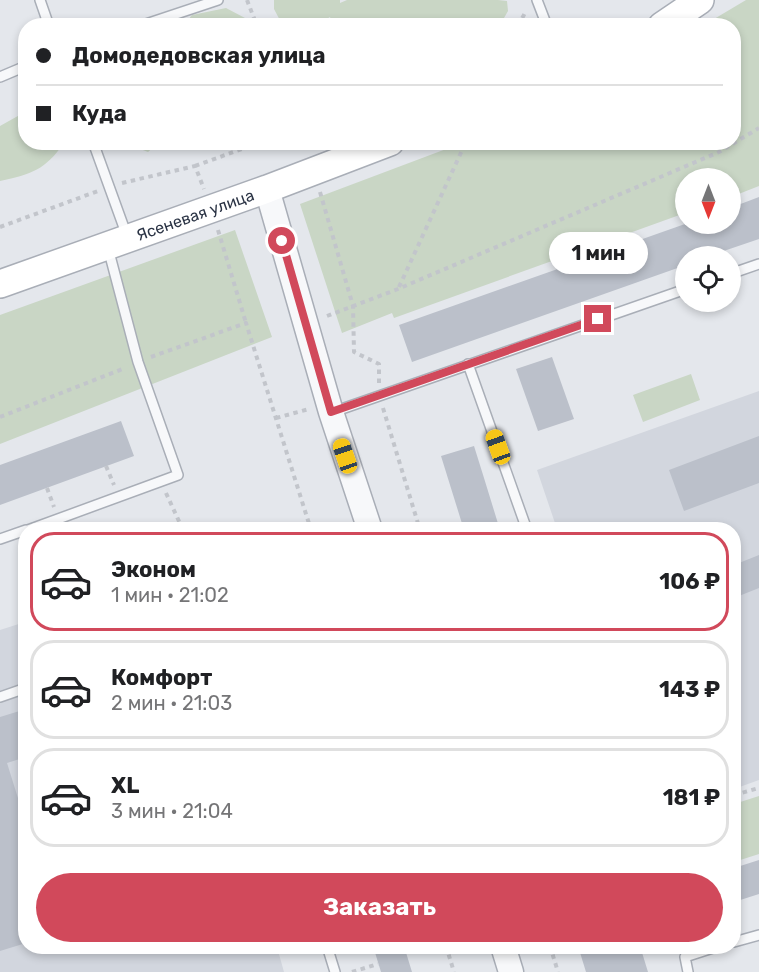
<!DOCTYPE html>
<html lang="ru">
<meta charset="utf-8">
<style>
:root{--surface:#fff;--page:#f6f6f6;--text:#202124;--muted:#757577;--line:#e0e0e0;--accent:#d1495b}
body{margin:0;font-family:Rubik,sans-serif;background:var(--page);color:var(--text);height:100vh;display:flex;flex-direction:column;font-size:22px;white-space:nowrap}
*{box-sizing:border-box;margin:0}
p{font-size:20px;color:var(--muted)}
.icon{flex:none;width:33px;height:33px;fill:none;stroke:currentColor;stroke-width:2;stroke-linecap:round;stroke-linejoin:round}
.map{position:relative;flex:1;overflow:hidden}
.side{position:absolute;left:18px;top:522px;width:723px;height:432px;display:flex;flex-direction:column;background:var(--surface);border-radius:24px;box-shadow:0 3px 9px #0003}
.side>*{flex:none}
.banner{position:absolute;left:18px;top:18px;width:723px;height:132px;border-radius:24px;box-shadow:0 3px 9px #0003;display:grid;align-content:center;height:132px;padding:0 18px;background:var(--surface)}
.needle{width:39px;rotate:180deg}
.fabs{position:absolute;left:675px;top:168px;display:grid;gap:12px}
.fabs a{display:grid;place-items:center;width:66px;height:66px;border-radius:50%;background:var(--surface);box-shadow:0 3px 9px #0003;font-size:30px}
.end{position:absolute;width:27px;height:27px;margin:-14px;border:8px solid #d1495b;background:#fff;box-shadow:0 0 0 3px #fff}
.from{border-radius:50%}
.bubble{position:absolute;height:42px;border-radius:21px;background:var(--surface);box-shadow:0 3px 9px #0003;font-size:20px;font-weight:700;line-height:42px;text-align:center}
.car{position:absolute;width:18px;height:36px;margin:-18px -9px;border-radius:8px;box-shadow:0 0 4px 2px #0007;background:linear-gradient(#f5c518 24%,#345 0 40%,#f5c518 0 76%,#345 0 86%,#f5c518 0)}
.banner b{display:flex;align-items:center;gap:21px;height:57px;font-size:22px}
.banner b+b{border-top:2px solid var(--line)}
.banner i{width:15px;height:15px;background:var(--text)}
ul{padding:10px 0 0;list-style:none}
li{display:flex;align-items:center;gap:18px;height:99px;margin:0 12px 9px;padding:0 6px;border:3px solid var(--line);border-radius:24px}
li div{flex:1}
li b{display:block;font-size:22px}
li em{font-style:normal;font-weight:700}
li.selected{border-color:var(--accent)}
li>.icon{width:54px;height:54px;stroke-width:1.5}
.primary-button{display:flex;gap:12px;margin-top:auto;padding:12px 18px}
.primary-button a{flex:1;height:69px;border-radius:36px;background:var(--accent);color:#fff;font-size:24px;font-weight:700;line-height:69px;text-align:center}
.map>svg:first-child{display:block}
.built{fill:#d2d6de}
.green{fill:#c9d6c5}
.building{fill:#bbc0ca}
.lines{fill:none;stroke-linecap:round;stroke-linejoin:round}
.service-casing{stroke:#a9aeb7;stroke-width:12}
.tertiary-casing{stroke:#a9aeb7;stroke-width:27}
.secondary-casing{stroke:#a9aeb7;stroke-width:30}
.path{stroke:#c2c5cb;stroke-width:4;stroke-dasharray:4.5 4.5;stroke-linecap:butt}
.service{stroke:#f7f8fa;stroke-width:9}
.tertiary{stroke:#f7f8fa;stroke-width:24}
.secondary{stroke:#fff;stroke-width:27}
.route{stroke:#d1495b;stroke-width:8}
.labels{text-anchor:middle;stroke-width:6;stroke-linejoin:round;paint-order:stroke}
.street-label{font-size:16px;fill:#2b3445;stroke:#f4f6f9}
</style>
<div class="map">
<svg width="759" height="972" viewBox="0 0 759 972">
<rect width="100%" height="100%" fill="#e4e7ec"/>
<path class="built" d="M759,391V780L734,789V530L557,529L537,470Z
M25,622L26,946L277,947L284,972H0V630Z"/>
<path class="green" d="M274,0H340V3L347,0H498L507,1L508,11L500,25H333L330,17L316,25L283,26L274,9Z
M746,0H759V186L731,197L730,178H686L685,213L394,318L392,313L342,333L300,204L462,143L734,142V26L704,25Z
M226,8L245,18V25H184L192,15Z
M25,112L26,142L64,143C45,170 32,174 0,181V126Z
M125,143H158L148,152Z
M235,230L272,337L0,444V315Z
M691,374L700,400L643,422L633,395Z
M759,796V854L734,862V804Z"/>
<path class="building" d="M759,197V239L709,256H686V265L412,362L399,325L685,224H730V208Z
M552,357L574,419L538,431L516,369Z
M121,421L134,456L0,505V465Z
M759,436V483L684,511L669,470Z
M474,446L484,478L500,530H464L441,456Z
M759,555V588L734,598V565Z
M26,709V757L7,763L22,811L26,810V943L0,951V717Z
M759,860V894L734,902V868Z
M373,946H404L412,972H381Z
M578,946H640L648,972H586Z"/>
<g class="lines">
<g class="service-casing">
<path id="service" d="M40,0L49,26
M537,0L547,26
M140,26L218,0
M0,77L26,66
M93,142L127,236
M730,274L759,264
M468,364L527,530
M333,412L686,289
M28,530L178,475L138,362L108,248
M0,539L26,530
M0,697L26,688
M734,942L759,935
M327,946L335,972
M688,972L685,957L719,946"/>
</g>
<g class="tertiary-casing">
<path id="tertiary" d="M267,189L331,412L370,530
M503,946L511,972"/>
</g>
<g class="secondary-casing">
<g id="secondary">
<path d="M662,26L700,0"/>
<path id="s1" d="M0,284L267,189L390,142"/>
</g>
</g>
<path class="path" d="M247,0L257,26
M518,26L526,11
M195,166L261,142
M122,183L195,166L204,189
M320,192L353,306L354,352L379,364V384
M0,227L98,191
M218,230L246,323
M399,287L465,144
M327,316L398,289L719,152L759,128
M151,357L246,323L311,530
M383,408L420,530
M0,417L125,368
M276,418L309,409
M106,466L114,485
M47,488L54,507
M166,493L183,530
M734,795L759,788
M446,946L454,972
M550,946L558,972
M352,972L378,964"/>
<use href="#service" class="service"/>
<use href="#tertiary" class="tertiary"/>
<use href="#secondary" class="secondary"/>
</g>
<g class="lines">
<path class="route" d="M282,241L331,412L598,319"/>
</g>
<g class="labels">
<g class="street-label">
<text dy="6" stroke="none"><textPath href="#s1" startOffset="207">Ясеневая улица</textPath></text>
</g>
</g>
</svg>
<div class="fabs">
<a><svg class="needle" viewBox="-14 -14 28 28"><path d="M0-13l5 13h-10z" fill="#e53935"/><path d="M0 13l5-13h-10z" fill="#757577"/></svg></a>
<a><svg class="icon" aria-label="locate" viewBox="0 0 24 24"><circle cx="12" cy="12" r="6"/><path d="M12 2v4M12 18v4M2 12h4M18 12h4"/></svg></a>
</div>
<i class="end from" style="left:282px;top:241px"></i>
<i class="end" style="left:598px;top:319px"></i>
<div class="bubble" style="left:549px;top:232px;width:99px">1 мин</div>
<i class="car" style="left:498px;top:447px;rotate:340deg"></i>
<i class="car" style="left:345px;top:456px;rotate:341deg"></i>
<div class="banner">
<b><i class="from"></i>Домодедовская улица</b>
<b><i></i>Куда</b>
</div>
<section class="side">
<ul>
<li class="selected"><svg class="icon" aria-label="car" viewBox="0 0 24 24"><path d="M5 17H2v-5l4-1 3-4h7l3 4 3 1v5h-3M9 17h6M6 11h13"/><circle cx="7" cy="17" r="2"/><circle cx="17" cy="17" r="2"/></svg><div><b>Эконом</b><p>1 мин · 21:02</p></div><em>106 ₽</em></li>
<li><svg class="icon" aria-label="car" viewBox="0 0 24 24"><path d="M5 17H2v-5l4-1 3-4h7l3 4 3 1v5h-3M9 17h6M6 11h13"/><circle cx="7" cy="17" r="2"/><circle cx="17" cy="17" r="2"/></svg><div><b>Комфорт</b><p>2 мин · 21:03</p></div><em>143 ₽</em></li>
<li><svg class="icon" aria-label="car" viewBox="0 0 24 24"><path d="M5 17H2v-5l4-1 3-4h7l3 4 3 1v5h-3M9 17h6M6 11h13"/><circle cx="7" cy="17" r="2"/><circle cx="17" cy="17" r="2"/></svg><div><b>XL</b><p>3 мин · 21:04</p></div><em>181 ₽</em></li>
</ul>
<div class="primary-button"><a>Заказать</a></div>
</section>
</div>
